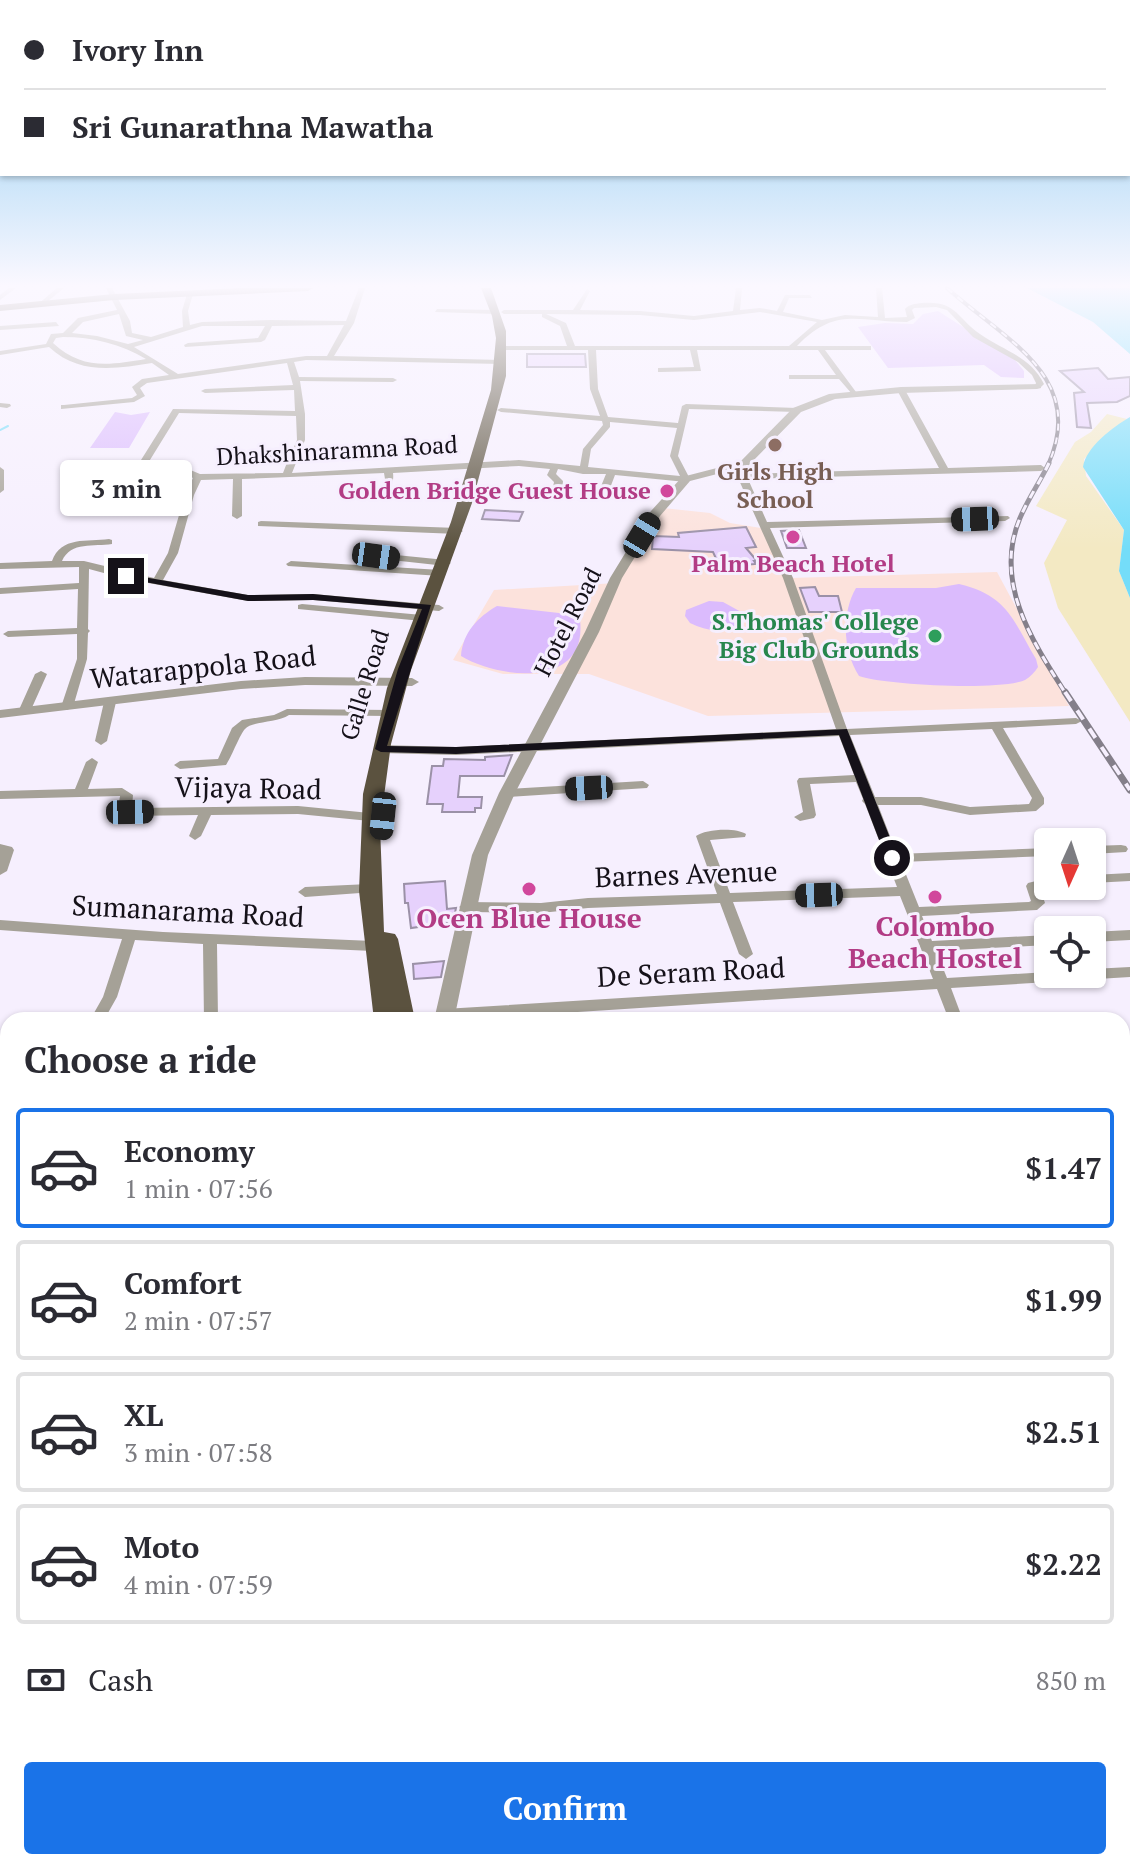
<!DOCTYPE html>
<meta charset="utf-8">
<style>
:root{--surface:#fff;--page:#f2f2f3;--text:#2b2b33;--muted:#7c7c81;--line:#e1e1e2;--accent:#1a73e8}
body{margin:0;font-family:"PT Serif",serif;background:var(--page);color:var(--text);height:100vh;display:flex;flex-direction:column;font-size:30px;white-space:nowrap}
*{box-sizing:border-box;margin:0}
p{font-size:26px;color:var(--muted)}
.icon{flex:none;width:44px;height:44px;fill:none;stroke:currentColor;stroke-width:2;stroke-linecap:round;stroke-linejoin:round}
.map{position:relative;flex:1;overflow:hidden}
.drawer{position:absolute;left:0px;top:1012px;width:1130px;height:858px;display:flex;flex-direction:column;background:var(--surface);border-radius:24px 24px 0 0;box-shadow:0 2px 6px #0004}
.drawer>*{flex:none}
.guide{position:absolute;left:0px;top:0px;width:1130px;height:176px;box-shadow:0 2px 6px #0004;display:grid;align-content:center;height:176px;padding:0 24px;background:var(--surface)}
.needle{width:52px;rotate:183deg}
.buttons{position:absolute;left:1034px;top:828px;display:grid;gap:16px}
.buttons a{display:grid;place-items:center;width:72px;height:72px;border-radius:8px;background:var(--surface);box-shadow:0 2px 6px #0004;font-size:40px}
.end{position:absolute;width:36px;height:36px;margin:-18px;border:10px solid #151119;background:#fff;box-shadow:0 0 0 4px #fff}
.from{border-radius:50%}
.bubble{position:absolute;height:56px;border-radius:8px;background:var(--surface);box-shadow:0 2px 6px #0004;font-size:26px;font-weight:800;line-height:56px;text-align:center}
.car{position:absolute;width:24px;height:48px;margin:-24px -12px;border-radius:10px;box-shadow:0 0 6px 2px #0007;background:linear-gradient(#222 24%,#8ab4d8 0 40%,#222 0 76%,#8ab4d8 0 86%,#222 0)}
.guide b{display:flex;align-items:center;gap:28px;height:76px;font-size:30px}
.guide b+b{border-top:2px solid var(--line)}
.guide i{width:20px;height:20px;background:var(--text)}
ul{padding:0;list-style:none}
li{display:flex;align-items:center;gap:24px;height:120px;margin:0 16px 12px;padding:0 8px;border:4px solid var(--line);border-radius:8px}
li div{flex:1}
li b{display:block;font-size:30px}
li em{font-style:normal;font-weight:800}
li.on{border-color:var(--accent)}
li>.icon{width:72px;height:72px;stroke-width:1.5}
h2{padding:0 24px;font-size:36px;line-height:96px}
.pay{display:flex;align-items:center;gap:20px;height:88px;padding:0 24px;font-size:30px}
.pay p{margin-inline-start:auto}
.cta{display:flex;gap:16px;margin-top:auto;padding:16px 24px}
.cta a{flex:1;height:92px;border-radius:8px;background:var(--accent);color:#fff;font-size:32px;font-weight:800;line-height:92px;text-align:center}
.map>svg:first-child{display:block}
.education{fill:#fce2dc}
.green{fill:#dbbbfd}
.sand{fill:#f3e9c3}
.water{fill:#74ddf9}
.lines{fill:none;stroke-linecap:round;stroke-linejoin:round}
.stream{stroke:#74ddf9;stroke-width:2}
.building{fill:#e6d1fc;stroke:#9b91a7;stroke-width:2}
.minor{fill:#a5a197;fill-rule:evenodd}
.tertiary{fill:#a5a197;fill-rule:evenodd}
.primary{fill:#665e4c;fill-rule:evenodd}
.trunk{fill:#5b523f;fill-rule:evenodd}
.rail-far2-casing{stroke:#847f8a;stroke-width:4}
.rail-far1-casing{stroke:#847f8a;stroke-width:5}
.rail-casing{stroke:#847f8a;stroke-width:7}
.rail-far2{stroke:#f6effe;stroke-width:2;stroke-dasharray:7;stroke-linecap:butt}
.rail-far1{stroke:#f6effe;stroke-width:3;stroke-dasharray:8;stroke-linecap:butt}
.rail{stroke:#f6effe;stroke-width:4;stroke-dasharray:11;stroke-linecap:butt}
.route{fill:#151119}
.education-dot{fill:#8d6e63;stroke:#f6effe;stroke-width:3}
.hotel-dot{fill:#d1479c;stroke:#f6effe;stroke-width:3}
.leisure-dot{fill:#2e9e5b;stroke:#f6effe;stroke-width:3}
.labels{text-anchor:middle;stroke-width:6;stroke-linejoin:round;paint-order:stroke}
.far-street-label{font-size:24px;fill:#151119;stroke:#f6effe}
.far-education-label{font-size:24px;font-weight:bold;fill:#785e54;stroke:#f6effe}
.far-hotel-label{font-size:24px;font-weight:bold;fill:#b23c85;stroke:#f6effe;text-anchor:end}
.far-leisure-label{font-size:24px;font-weight:bold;fill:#27864d;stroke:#f6effe;text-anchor:end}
.street-label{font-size:28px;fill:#151119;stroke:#f6effe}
.hotel-label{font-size:28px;font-weight:bold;fill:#b23c85;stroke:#f6effe}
</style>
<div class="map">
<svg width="1130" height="1869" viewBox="0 0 1130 1869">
<rect width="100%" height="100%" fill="#f6effe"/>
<path class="education" d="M663,508L710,513L730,523L767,529L789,578L997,572L1069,706L708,716L589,674H503L453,660L494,590L617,583Z"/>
<path class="green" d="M938,311L1015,360L1024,371V378L1001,377L984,365L888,368L858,327L885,323L913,324L923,314Z
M115,412L131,415L150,412L129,448H90Z
M959,584C1007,595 1013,620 1036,659L1038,667C1035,672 1030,677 1025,680C1001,691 884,685 859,676C843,651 841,614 856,588H936Z
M709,601L723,602L743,613V621C726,634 708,632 690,623L685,616L686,610Z
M497,606L559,613L580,620C588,689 499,679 461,656C463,632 478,617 497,606Z"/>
<path class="sand" d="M1107,414L1127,419L1084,459L1086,476L1124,530L1119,571L1130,598V722L1058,608L1044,563L1067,520L1036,506L1075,442L1091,432Z"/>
<path class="water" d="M1027,288H1130V354L1093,322Z
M1130,417V598L1119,571L1124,530L1083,467C1086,447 1113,427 1130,417Z"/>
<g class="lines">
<path class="stream" d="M0,430L8,426"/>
</g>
<path class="building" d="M527,354H585L586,367H527Z
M1098,368L1108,379L1130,377V396L1117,402L1087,403L1091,428L1077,427L1074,393L1084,392L1060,371Z
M485,510L523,512L519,521L482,519Z
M746,527L756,547L746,548L757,561H754L756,564L720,567L713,552L652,549L653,536L679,537L678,533Z
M799,530L806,548H787L781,531Z
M815,587L819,596H838L842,612H809L800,588Z
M512,755L504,776H460L458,797H482L481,808H475V812H442L443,804H427L432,766H443L444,759L485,760V757Z
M445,881L447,909L456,908L453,922L411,928L408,903H405L404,884Z
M444,961L441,977L414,979L413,964Z"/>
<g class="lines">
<path class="minor" d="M9,288H16L0,300V295Z
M57,288H64L41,307H37V305Z
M106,288H112L130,321L132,333L151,337L183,327L182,311L187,294L190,292L193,294L188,311L190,325L202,322L270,320L346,321L359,288H365L354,323L334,356L502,360L506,362L502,364L306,360L294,362L299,377L393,378L397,380L393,382L300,381L305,414V440L292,473L519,460L580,466L583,449L603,425L602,421L501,412L497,410L501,408L600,416L590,389L588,350H502L498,348L502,346H567L560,326L542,317V314H504L501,312L504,310H573L587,289L590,291L580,310L640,311L694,316L733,311L736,288H742L740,310L760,308L777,311L785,295H810L812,298H789L783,312L822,320L845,315L878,317L876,288H882L885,318L907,317L905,309C910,304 914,304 922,303C956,300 957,318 980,334C1004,351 1030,356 1044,384L1040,388H1034L1036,383L1032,375L1018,362L973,337L947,310L936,307L914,308L912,310L915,318L907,322C858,322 836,306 797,346H871V350H825L856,392L852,394L839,379H789V375H836L818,350H697L701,371L661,372H658V368L694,367L690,350H596L598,389L608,417L678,423L682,406L686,404L797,408L801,410L797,412L689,409L678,456L690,479L686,482L615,475L607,496L602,499L597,496L606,474H583L558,469L556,474L563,481L562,493L557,496L552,493L554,482L547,475L550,469L519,466L393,473C394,480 392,491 384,494L379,491L385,479L384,473L242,479V516L237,519L232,516L233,479L201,480L194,495L178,553L163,580L248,595L313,594L439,605L444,608L439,611L313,600L248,601L126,579L89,569L88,629L90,631L88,633L87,659L73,707L67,710L61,707L77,659V634L8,637L3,634L8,631L77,628L78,589L0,594V588L79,583V567L0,569V563L52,561C61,536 87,542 109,539L112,540V544C94,547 71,541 62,561H84L154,578L168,553L184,498L132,496L127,493L132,490L186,492L193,478L186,475L96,473L92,470L93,468H136L173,409L295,411L294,390L205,393L201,391L205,389L293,385L287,363L147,383L140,388L145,396L134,402L61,409V405H64L132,398L137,395L132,387L142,379L169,375L152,363C115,369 79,375 49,347L0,355V351L46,344L51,334L63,333L78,318L117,310ZM760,312L817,322L789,346H575L566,323L546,314L640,315L694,320ZM119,314L126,336L143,340L128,344L97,336L72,333L83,322ZM344,325L327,356H306L178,374L134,347L202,326H265L258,338L188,343L184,345L185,347L261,342L265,340L272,326ZM63,337C93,337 121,344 146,359C109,365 82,370 53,343L56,338ZM179,413L296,416L297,440L291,454L243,455L239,458L243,461L288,460L283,473L200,474L188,469L145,468ZM610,422L677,428L670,456L680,476L588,467L591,449L610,427Z
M437,309L496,310L499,312L496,314L435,312Z
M56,322L59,326L0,330V326Z
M901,388L905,390L948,468L1041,465L1045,468L1041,471L748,479L767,522L1008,516L1010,518L1005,521L770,528L793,578L847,729L1076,718L1082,721L1076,724L1003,728L1044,798V804L1036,811L970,815L921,805H878L897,854L1048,848V856L901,862L919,907L1029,902L1031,901L1026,886L1028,883L1048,878L1050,886L1040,888L1045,903L1037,910L922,916L932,941L1048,935V945L936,951L947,978L1048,972V974H1092V969L1130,967V977L951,988L963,1020H949L937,989L452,1020L439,1019L437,1015L439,1011L444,1009L933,979L900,896L733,902L753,954L746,959L739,954L720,903L588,908L541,913L466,912L459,907L466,902L541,903L588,898L717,894L696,836C705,829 736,827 746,834L745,837L710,840L730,893L897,887L865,804L862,801L863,799L856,782L810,784L816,815L814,818L800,821L794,817L803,812L797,781L799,778L854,775L839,736L456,755L381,753L375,749L381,745L456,747L836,729L783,578L738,478L728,467L735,465L744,474L939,468L897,390ZM992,729L1032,798L1029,804L970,807L921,797H875L850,735Z
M0,403L10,404L11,406L7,408L0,407Z
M0,467L4,470V490L0,493Z
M261,521L458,528L463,531L458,534L258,526V522Z
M376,553L446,560L451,563L446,566L373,558L371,556Z
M291,561L441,570L446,573L441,576L288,566L286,564Z
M302,604L422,615L427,618L422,621L298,609V605Z
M41,671L47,674L30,712L24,715L20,714L18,712L35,674Z
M110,699L116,702L107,741L101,745L95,741L104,702Z
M287,709L390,710L396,713L390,716L289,715C277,723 252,721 245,729C240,734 232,756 226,765L180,769L174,765L180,761L218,759L232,728L242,720L274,715Z
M92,758L98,762L88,789L122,788L133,795L132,808L298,806L370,813L376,817L370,821L298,814L211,815L201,836L195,840L189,836L198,815L130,816L118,809L120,796L0,799V791L75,789L86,762Z
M643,781L649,785L647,788L507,797L501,793L507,789Z
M0,844L12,847L14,850L7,871L0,875Z
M1121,845L1126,846L1128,849L1126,852L1092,854V846Z
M1130,873V881L1092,883V875Z
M369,884L374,886L376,889L374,892L305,897L298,892L305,887Z
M0,920L163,932L373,941L380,946L373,951L217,944L218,1020H204L203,944L135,940L117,997L104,1020H90L103,997L122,939L0,930Z
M1130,930V940L1092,942V932Z
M1130,1048V1060L1122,1061V1049Z
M0,1083L8,1084V1096L0,1095Z
M1130,1144V1158L1122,1159V1145Z
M8,1147V1176L6,1180L0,1182V1154L2,1149Z
M1122,1299L1128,1301L1130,1305L1129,1331L1122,1328Z
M8,1437V1457L0,1459V1439Z
M1122,1469H1130V1489H1122Z
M1122,1658H1130V1680H1122Z"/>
<path class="tertiary" d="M1041,384V388L1037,389L901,393L835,399L801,412L748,466L690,481L660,516L622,578L599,632L515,793L488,855L454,1020H434L472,855L499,793L585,632L610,578L651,511L682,477L740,462L793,408L829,394L901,387Z
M305,677L412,678L419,682L412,686L305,685L241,689L0,718V710L241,681Z
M8,1221V1241L0,1242V1222Z"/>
<path class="primary" d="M243,288H313L308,291L114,300L0,311V305L114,294Z"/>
<path class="trunk" d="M481,288H491L506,331V376L472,503L411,670L391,744L380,826L384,932L395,934L398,939L415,1020H374L359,891L363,794L387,688L451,522L491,390L496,338L492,316Z
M481,1862H543V1869H481Z"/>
<g class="rail-far2-casing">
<path id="rail-far2" d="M947,288C1003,339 1088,376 1048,465"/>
</g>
<g class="rail-far1-casing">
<path id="rail-far1" d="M1049,463C1040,482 1028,499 1020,518C993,582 1032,641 1066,694"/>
</g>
<g class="rail-casing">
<path id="rail" d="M1065,692L1130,790"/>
</g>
<use href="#rail-far2" class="rail-far2"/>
<use href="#rail-far1" class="rail-far1"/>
<use href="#rail" class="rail"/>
</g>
<linearGradient id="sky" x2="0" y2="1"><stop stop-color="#79c4ef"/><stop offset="0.52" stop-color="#fbf8ff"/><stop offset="1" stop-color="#fbf8ff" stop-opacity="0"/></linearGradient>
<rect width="1130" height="549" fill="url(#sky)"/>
<path class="route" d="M126,574L248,595L313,594L431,605L387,746L456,747L847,729L898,858L892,862L886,858L839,735L456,754L381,752L375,749L398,669L422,609L313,600L248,601L123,578Z"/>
<circle class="education-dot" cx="775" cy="445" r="8"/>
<g class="hotel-dot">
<circle cx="667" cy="491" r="8"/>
<circle cx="793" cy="537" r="8"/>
<circle cx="529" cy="889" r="8"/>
<circle cx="935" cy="897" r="8"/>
</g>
<circle class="leisure-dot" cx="935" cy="636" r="8"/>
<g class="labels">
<g class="far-street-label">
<text transform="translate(337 451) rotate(-3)" y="8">Dhakshinaramna Road</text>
<text transform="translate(568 622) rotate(-63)" y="8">Hotel Road</text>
<text transform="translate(365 685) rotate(-73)" y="8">Galle Road</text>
</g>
<g class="far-education-label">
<text x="775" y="480">Girls High<tspan x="775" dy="28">School</tspan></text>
</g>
<g class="far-hotel-label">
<text x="651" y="499">Golden Bridge Guest House</text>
<text x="793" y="572" text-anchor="middle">Palm Beach Hotel</text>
</g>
<g class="far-leisure-label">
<text x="919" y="630">S.Thomas' College<tspan x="919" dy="28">Big Club Grounds</tspan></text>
</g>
<g class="street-label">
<text transform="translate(203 667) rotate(-6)" y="10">Watarappola Road</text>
<text transform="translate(248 788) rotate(1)" y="10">Vijaya Road</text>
<text transform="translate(686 874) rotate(-2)" y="10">Barnes Avenue</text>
<text transform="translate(188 911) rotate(3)" y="10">Sumanarama Road</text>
<text transform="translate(691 972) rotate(-3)" y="10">De Seram Road</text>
</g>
<g class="hotel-label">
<text x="529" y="928">Ocen Blue House</text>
<text x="935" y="936">Colombo<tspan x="935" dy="32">Beach Hostel</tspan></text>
</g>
</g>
</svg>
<div class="buttons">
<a><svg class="needle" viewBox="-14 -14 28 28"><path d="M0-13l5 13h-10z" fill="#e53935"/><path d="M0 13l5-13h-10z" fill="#7c7c81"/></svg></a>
<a><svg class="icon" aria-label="locate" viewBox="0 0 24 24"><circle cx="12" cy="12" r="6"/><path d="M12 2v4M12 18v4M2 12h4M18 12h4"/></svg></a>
</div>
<i class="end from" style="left:892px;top:858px"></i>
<i class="end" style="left:126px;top:576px"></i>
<div class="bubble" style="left:60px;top:460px;width:132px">3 min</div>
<i class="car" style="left:975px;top:519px;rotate:268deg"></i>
<i class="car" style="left:642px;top:535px;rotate:31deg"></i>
<i class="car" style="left:376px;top:556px;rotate:98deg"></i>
<i class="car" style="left:589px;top:788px;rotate:267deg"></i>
<i class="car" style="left:130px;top:812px;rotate:89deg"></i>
<i class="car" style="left:383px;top:816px;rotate:186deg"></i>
<i class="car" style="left:819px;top:895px;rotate:268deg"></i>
<div class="guide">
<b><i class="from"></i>Ivory Inn</b>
<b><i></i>Sri Gunarathna Mawatha</b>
</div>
<section class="drawer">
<h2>Choose a ride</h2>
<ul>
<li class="on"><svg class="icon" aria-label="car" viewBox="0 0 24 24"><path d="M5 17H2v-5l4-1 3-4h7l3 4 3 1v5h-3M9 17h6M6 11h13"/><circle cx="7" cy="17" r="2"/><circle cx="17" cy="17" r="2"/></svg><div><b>Economy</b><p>1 min · 07:56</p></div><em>$1.47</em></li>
<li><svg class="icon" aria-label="car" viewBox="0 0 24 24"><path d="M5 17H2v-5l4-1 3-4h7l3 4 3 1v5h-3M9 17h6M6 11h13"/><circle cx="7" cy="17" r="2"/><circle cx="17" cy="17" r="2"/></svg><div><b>Comfort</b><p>2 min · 07:57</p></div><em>$1.99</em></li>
<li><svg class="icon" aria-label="car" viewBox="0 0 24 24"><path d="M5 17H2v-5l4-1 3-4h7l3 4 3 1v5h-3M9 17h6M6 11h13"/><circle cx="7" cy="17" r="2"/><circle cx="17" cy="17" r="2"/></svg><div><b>XL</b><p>3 min · 07:58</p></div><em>$2.51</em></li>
<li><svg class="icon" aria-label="car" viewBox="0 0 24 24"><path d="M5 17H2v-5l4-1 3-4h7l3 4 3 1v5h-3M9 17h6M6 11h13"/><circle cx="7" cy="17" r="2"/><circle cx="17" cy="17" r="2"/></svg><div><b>Moto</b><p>4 min · 07:59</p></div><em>$2.22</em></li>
</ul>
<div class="pay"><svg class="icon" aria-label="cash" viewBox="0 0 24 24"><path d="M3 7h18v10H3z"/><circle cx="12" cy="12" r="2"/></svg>Cash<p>850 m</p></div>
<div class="cta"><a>Confirm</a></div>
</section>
</div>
